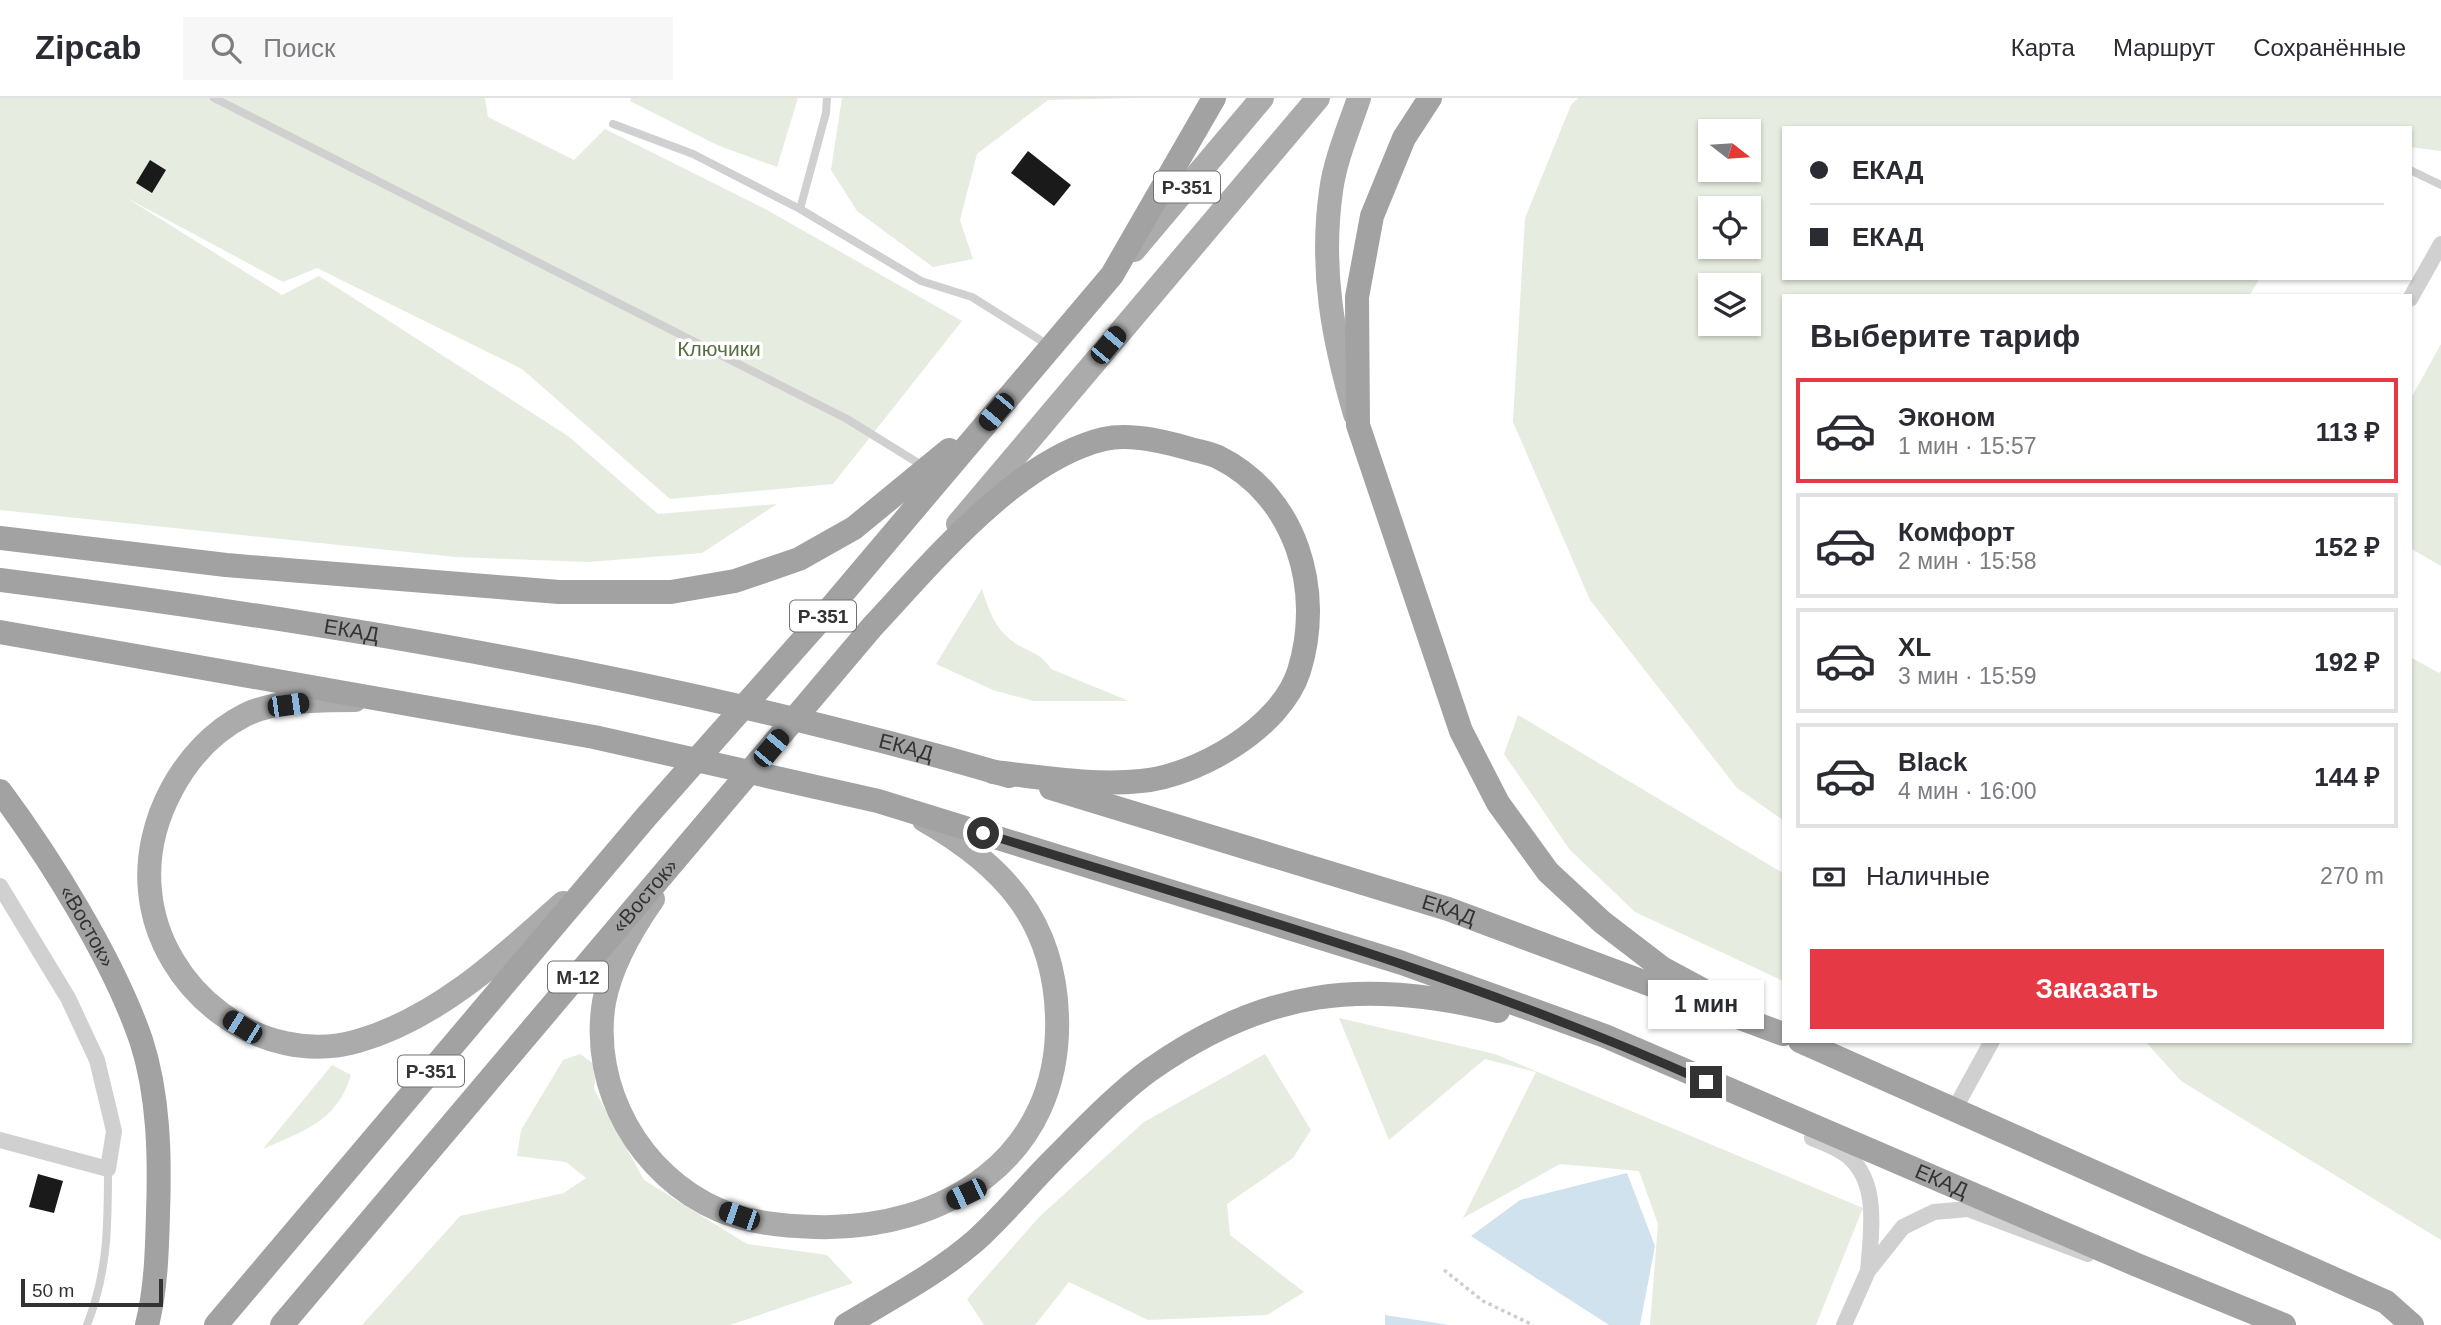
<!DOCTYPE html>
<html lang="ru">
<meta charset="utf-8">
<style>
:root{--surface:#fff;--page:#f7f7f7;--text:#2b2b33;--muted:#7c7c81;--line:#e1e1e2;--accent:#e63946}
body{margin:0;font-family:Helvetica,sans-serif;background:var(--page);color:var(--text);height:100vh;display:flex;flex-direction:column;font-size:26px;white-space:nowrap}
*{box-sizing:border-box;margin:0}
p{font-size:23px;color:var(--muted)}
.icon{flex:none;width:38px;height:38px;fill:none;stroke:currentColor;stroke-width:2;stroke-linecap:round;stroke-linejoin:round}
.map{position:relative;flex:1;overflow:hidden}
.details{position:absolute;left:1782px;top:196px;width:630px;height:749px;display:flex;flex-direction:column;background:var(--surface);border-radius:0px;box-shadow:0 2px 5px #0004}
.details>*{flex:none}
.guide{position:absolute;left:1782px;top:28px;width:630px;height:154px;border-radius:0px;box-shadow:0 2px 5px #0004;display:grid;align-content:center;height:154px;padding:0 28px;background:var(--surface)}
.needle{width:46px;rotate:107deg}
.controls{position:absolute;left:1698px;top:21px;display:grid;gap:14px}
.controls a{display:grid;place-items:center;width:63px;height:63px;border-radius:0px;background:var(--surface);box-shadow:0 2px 5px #0004;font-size:35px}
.scale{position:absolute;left:21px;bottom:18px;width:142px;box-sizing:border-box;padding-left:7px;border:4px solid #333;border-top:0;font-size:19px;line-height:24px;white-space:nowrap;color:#333;-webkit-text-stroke:5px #fff;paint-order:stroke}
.end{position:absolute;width:32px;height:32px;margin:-16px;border:9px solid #333;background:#fff;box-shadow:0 0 0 4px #fff}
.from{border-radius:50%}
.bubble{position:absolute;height:49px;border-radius:0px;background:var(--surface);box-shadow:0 2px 5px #0004;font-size:23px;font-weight:800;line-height:49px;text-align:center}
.car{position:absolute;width:21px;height:42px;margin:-21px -10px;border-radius:9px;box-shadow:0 0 5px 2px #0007;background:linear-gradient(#222 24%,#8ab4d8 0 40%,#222 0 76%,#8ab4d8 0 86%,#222 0)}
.guide b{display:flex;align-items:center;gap:24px;height:66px;font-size:26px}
.guide b+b{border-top:2px solid var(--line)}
.guide i{width:18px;height:18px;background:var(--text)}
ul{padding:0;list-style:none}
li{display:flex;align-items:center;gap:21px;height:105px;margin:0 14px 10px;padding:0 14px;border:4px solid var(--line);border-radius:0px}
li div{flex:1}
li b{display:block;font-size:26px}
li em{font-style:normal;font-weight:800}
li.on{border-color:var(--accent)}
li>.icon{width:63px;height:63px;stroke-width:1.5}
h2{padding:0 28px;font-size:32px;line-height:84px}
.pay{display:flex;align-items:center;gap:18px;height:77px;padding:0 28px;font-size:26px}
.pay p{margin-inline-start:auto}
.cta{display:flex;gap:14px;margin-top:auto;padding:14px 28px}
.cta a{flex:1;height:80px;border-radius:0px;background:var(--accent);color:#fff;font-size:28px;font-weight:800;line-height:80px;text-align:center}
header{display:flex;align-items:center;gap:42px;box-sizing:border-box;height:98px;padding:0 35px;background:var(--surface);border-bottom:2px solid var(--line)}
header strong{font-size:33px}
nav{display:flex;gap:38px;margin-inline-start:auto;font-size:24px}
.search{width:490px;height:63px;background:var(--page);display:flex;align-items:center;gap:18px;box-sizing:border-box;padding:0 24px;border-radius:0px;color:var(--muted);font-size:26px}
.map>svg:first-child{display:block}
.green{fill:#e6ecdf;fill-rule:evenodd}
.water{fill:#cfe2ee}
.building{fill:#1a1a1a}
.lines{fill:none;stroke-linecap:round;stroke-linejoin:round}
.path{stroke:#cdcdcd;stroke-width:3.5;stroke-dasharray:3.5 3.5;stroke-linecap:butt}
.service{stroke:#d0d0d0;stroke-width:8}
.minor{stroke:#d0d0d0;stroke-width:16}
.primary{stroke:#ababab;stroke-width:24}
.trunk{stroke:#a2a2a2;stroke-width:24}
.route{stroke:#333;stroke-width:9}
.labels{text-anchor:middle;stroke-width:7;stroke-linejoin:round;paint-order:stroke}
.shield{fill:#fff;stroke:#707070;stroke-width:2}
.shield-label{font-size:19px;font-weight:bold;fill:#333}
.park-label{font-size:21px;fill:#56703f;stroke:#fff}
.street-label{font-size:21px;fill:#333;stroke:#fff}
</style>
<header>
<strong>Zipcab</strong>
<div class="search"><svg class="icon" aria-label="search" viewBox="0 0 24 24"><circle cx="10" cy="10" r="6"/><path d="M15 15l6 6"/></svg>Поиск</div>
<nav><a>Карта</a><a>Маршрут</a><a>Сохранённые</a></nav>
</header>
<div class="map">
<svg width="2441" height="1227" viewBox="0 0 2441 1227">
<rect width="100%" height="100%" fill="#fff"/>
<path class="green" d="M0,0H485L488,19L574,62L605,31L767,112L962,223L833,386L670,401L522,271L317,170L283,184L125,99L282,197L319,178L568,338L658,416L777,406L702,455L588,464L456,459L0,412Z
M631,0H798L777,69L717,47L630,3Z
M842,0H1138L1048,2L977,56L960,122L973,161L933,169L857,113L831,72Z
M1578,0H2441V53L2410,49V30H1783V180H2260L2249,198H1783V722L1737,690L1590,502L1513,324L1525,120L1571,7ZM1710,33H1748V72H1710ZM1710,110H1748V149H1710ZM1710,187H1748V226H1710Z
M2441,246V468L2410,450V302Z
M982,491C989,512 994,529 1012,543C1027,554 1041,554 1051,571L1129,603H1033L993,592L936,566Z
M2410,559L2439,575L2441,573V1142L2181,983L2145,943H2410Z
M1518,617L1783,775V883L1635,814L1570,752L1504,656Z
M1339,920L1495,956L1863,1110L1816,1227H1650L1658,1126L1639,1073L1560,1066L1463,1120L1536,974L1485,961L1389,1042Z
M580,956L597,968L594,991L644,1082L747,1146L827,1157L853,1185L730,1227H362L460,1118L564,1095L586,1080L566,1064L517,1058L521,1032L563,962Z
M1265,956L1311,1032L1293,1060L1227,1106L1230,1137L1304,1194L1267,1217L1148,1222L1069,1184L1035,1227H984L967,1201L1039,1119L1144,1024Z
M332,967L351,977C337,1024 303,1033 263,1051Z"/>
<path class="water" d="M1627,1075L1655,1148L1640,1227H1609L1471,1138L1520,1102Z
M1385,1217L1449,1227H1385Z"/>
<path class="building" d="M1028,53L1071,87L1054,108L1011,75Z
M150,62L166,72L152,95L136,85Z
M38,1076L63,1083L54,1115L29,1109Z"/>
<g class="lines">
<path class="path" d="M1444,1172L1483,1203L1533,1227"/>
<path class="service" d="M214,0L847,321L923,368
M613,26L693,56L800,111L921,183L972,199L1048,247
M2410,72L2441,87
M800,111L826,15L827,0
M87,1227C108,1173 108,1128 108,1071"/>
<path class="minor" d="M2410,201L2441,146
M0,788L68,900L97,962L114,1033L108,1071L0,1042
M1954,1012L1992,943
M1812,1040C1822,1044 1833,1048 1842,1054C1881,1078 1871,1134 1868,1173
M1844,1227L1868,1173L1903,1129L1934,1114L1968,1111L2088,1156"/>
<path class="primary" d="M1134,152L1262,0
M1355,316C1333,241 1320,172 1331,93C1335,62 1349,30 1359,0
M958,426L1318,0
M355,602C322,602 276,602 245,617C184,648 143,724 150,793C159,892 261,971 358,943C438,920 503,859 563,805
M653,801C632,831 611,867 604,904C590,990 640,1078 719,1112C749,1125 783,1128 815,1129C945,1133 1062,1059 1057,918C1054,822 1003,767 924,722"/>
<g class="trunk">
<path d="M1430,0L1404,40L1372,118L1357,199L1358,327L1461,633L1498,705L1548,774L1602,824L1662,870L1701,891"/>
<path d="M0,440L226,467L559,494H671L735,483L799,461L854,430L949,352"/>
<path id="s1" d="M0,482C340,525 679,582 1009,678"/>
<path id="s2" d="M0,534L594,639L878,703L1402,865L1605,938L2137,1167L2284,1227"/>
<path id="s3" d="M1051,690L1448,811L1783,936"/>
<path id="s4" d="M0,693C51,762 113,861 141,942C159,997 160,1059 158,1116C157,1153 156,1191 147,1227"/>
<path d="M1800,943L2386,1204L2412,1227"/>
<path d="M216,1227L646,719L816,527L1112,177L1214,0"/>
<path id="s5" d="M282,1227L872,529C932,465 1016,362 1104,341C1130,335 1163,343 1187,350C1197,353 1209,355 1218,359C1297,398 1324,493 1299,573C1281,630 1197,678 1141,683C1092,688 1041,679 993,674"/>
<path d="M846,1227C889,1201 937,1176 975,1143C1003,1118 1027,1088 1053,1062C1081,1034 1119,994 1150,972C1265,891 1364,880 1498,913"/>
</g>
</g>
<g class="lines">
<path class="route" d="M983,735C1227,811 1473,879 1706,984"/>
</g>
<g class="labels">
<g class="shield">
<rect x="1154" y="73.5" width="66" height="31" rx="5"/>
<rect x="790" y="502.5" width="66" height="31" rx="5"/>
<rect x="548" y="863.5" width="60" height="31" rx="5"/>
<rect x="398" y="957.5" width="66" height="31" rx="5"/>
</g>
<g class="shield-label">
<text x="1187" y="96">Р-351</text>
<text x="823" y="525">Р-351</text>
<text x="578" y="886">М-12</text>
<text x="431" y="980">Р-351</text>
</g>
<g class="park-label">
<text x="719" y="258">Ключики</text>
</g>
<g class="street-label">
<text dy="7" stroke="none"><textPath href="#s1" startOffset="355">ЕКАД</textPath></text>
<text dy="7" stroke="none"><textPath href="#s1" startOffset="922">ЕКАД</textPath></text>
<text dy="7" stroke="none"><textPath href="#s5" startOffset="562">«Восток»</textPath></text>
<text dy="7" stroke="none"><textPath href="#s3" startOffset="416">ЕКАД</textPath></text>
<text dy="7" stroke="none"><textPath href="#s4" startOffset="161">«Восток»</textPath></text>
<text dy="7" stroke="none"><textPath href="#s2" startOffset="2025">ЕКАД</textPath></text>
</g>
</g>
</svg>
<div class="controls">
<a><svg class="needle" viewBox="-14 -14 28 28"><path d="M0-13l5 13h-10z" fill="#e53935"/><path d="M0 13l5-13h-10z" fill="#7c7c81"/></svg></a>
<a><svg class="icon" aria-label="locate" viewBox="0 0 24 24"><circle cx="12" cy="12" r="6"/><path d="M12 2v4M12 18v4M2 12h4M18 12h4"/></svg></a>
<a><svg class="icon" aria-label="layers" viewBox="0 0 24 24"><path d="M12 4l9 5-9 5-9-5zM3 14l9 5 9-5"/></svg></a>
</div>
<div class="scale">50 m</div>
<i class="end from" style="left:983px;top:735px"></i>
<i class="end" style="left:1706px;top:984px"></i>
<div class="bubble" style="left:1648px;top:882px;width:116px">1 мин</div>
<i class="car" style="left:1108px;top:247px;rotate:40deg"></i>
<i class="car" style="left:996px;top:314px;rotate:220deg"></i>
<i class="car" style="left:288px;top:607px;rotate:82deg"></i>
<i class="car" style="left:771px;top:650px;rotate:40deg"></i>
<i class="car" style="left:242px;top:929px;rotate:302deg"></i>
<i class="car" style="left:966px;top:1096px;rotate:244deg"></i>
<i class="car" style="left:739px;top:1118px;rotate:289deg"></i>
<div class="guide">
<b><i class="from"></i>ЕКАД</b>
<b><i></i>ЕКАД</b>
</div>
<section class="details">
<h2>Выберите тариф</h2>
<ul>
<li class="on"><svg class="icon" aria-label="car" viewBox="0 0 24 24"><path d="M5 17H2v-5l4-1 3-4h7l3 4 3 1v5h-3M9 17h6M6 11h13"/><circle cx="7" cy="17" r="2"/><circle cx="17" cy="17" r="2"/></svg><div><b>Эконом</b><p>1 мин · 15:57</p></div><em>113 ₽</em></li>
<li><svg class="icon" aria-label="car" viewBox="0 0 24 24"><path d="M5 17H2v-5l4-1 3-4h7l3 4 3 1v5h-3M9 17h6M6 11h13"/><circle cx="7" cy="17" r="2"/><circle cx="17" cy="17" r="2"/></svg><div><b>Комфорт</b><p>2 мин · 15:58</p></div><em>152 ₽</em></li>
<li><svg class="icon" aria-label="car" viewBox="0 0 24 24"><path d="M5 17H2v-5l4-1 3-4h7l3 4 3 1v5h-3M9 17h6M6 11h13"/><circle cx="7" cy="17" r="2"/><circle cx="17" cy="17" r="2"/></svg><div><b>XL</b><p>3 мин · 15:59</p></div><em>192 ₽</em></li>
<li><svg class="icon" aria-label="car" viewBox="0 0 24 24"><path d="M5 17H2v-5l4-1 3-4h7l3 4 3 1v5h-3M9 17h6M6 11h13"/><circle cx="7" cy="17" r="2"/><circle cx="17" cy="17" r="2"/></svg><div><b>Black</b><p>4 мин · 16:00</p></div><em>144 ₽</em></li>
</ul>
<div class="pay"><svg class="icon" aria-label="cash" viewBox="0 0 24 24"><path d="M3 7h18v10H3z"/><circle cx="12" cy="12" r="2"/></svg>Наличные<p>270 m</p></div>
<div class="cta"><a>Заказать</a></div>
</section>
</div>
